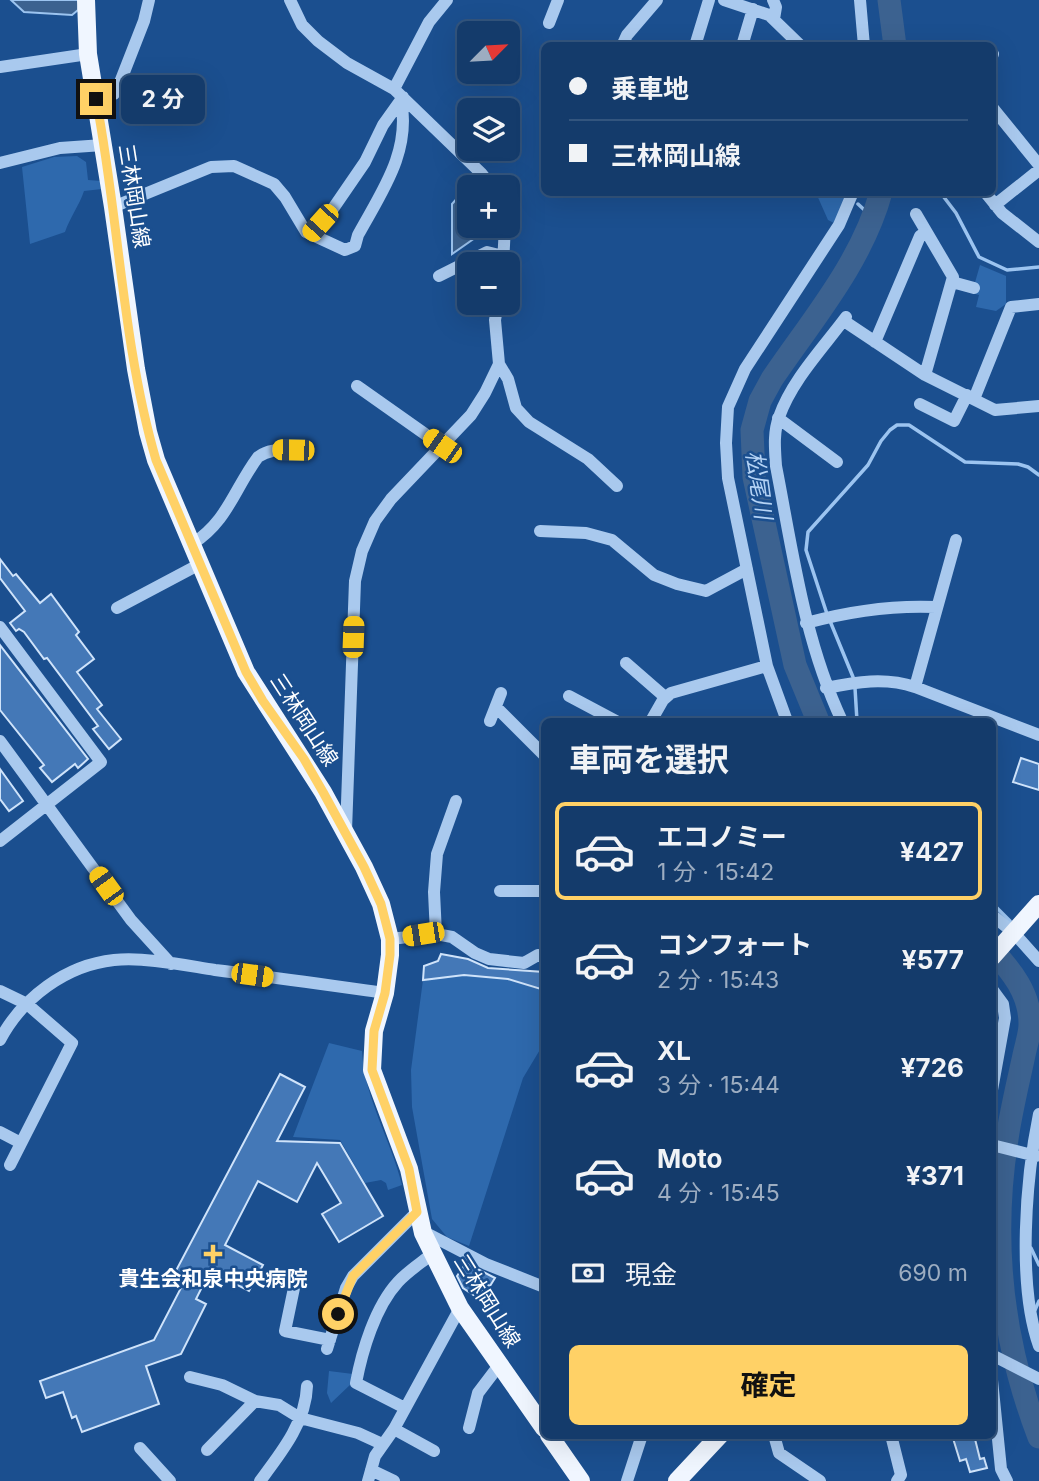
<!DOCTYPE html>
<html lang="ja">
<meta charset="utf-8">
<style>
:root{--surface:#143b6b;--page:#1d4271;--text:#f1f3f6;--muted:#9dadc1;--line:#33557e;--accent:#ffd166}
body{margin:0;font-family:Inter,"Noto Sans JP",sans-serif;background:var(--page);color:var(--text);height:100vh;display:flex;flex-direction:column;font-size:26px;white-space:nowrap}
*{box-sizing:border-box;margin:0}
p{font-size:23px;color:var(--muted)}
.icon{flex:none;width:38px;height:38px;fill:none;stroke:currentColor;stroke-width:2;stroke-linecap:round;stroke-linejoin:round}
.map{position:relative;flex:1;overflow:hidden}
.details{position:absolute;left:541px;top:718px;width:455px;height:721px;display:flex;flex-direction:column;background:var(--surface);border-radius:10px;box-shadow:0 7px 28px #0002,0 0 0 2px var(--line)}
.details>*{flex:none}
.hud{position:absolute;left:541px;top:42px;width:455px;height:154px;border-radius:10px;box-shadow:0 7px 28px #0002,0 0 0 2px var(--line);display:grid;align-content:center;height:154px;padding:0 28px;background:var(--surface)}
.needle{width:46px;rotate:66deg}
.buttons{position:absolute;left:457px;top:21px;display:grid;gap:14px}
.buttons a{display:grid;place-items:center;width:63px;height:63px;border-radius:10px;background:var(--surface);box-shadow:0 7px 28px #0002,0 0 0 2px var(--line);font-size:35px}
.end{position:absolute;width:32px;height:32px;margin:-16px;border:9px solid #ffd166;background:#111;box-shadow:0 0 0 4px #111}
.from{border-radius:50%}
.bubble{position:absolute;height:49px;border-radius:10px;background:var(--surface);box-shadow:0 7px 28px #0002,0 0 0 2px var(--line);font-size:23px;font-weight:700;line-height:49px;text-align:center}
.car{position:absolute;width:21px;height:42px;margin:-21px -10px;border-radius:9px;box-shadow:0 0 5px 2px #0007;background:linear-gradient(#f5c518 24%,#345 0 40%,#f5c518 0 76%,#345 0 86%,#f5c518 0)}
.hud b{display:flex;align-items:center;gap:24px;height:66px;font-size:26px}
.hud b+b{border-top:2px solid var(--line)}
.hud i{width:18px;height:18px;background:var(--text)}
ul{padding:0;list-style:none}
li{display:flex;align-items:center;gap:21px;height:98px;margin:0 14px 10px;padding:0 14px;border:4px solid transparent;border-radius:10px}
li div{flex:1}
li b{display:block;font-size:26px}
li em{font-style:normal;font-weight:700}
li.selected{border-color:var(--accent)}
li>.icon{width:63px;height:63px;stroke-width:1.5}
h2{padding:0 28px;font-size:32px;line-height:84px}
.pay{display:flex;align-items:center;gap:18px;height:77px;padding:0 28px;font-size:26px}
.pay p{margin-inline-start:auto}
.button{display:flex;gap:14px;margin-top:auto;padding:14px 28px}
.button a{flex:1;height:80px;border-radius:10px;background:var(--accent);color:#111;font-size:28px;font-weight:700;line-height:80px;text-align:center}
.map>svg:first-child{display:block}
.green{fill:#2e69ad}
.water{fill:#3c6290;stroke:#9cc4f0;stroke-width:2}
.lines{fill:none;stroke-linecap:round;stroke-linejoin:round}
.stream{stroke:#9cc4f0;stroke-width:3.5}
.river{stroke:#3c6290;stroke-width:23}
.building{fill:#4478b7;stroke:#cfe3fa;stroke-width:2}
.minor{stroke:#a9c9ee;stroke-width:12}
.major{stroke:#f0f6ff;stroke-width:18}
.route{stroke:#ffd166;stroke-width:9}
.poi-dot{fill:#ffd166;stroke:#1b4f8f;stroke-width:2.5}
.labels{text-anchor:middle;stroke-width:5;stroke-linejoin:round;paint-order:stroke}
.street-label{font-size:21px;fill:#fff;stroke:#1b4f8f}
.poi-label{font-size:21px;font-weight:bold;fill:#fff;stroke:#1b4f8f}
.water-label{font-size:23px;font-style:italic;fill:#b5d3f5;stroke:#1b4f8f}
</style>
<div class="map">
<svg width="1039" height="1481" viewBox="0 0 1039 1481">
<rect width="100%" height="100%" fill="#1b4f8f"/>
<path class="green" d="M77,156L86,162L88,180L101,181L102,189L84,191C79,206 70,217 65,232L30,244L22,167L54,157Z
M816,193H845V196L848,197L834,223L828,220Z
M980,265L1006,276V304L996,311L976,307L979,295L972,293Z
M464,975L508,979L544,991V1043L523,1078L469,1246L447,1237L432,1219L412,1107L411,1070L423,980Z
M329,1043L362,1051C364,1097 391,1140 402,1185L388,1190L386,1183L381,1180L365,1183L340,1140L293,1137Z
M329,1371L353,1374L351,1384L331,1403L327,1393Z"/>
<path class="water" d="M11,0H79L78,10L72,15L24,12Z
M477,176L486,187H469V226H492L452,254V204Z"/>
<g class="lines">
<path class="stream" d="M940,192L956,213L979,257L1007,270L1039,267
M858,204L874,219
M827,614L806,550L808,532L868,465L881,441L890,430L897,425H909L965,462L1018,464L1028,467L1039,475
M830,621L853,677
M855,688L857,721
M992,903L1010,921
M1031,1248L1039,1265
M1035,1310L1039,1301"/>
<path class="river" d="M889,0L895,46
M818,721L795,665L754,477L752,430L760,401L772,379C812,320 862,262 881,192
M992,950C1012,971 1030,994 1030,1024C1030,1034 1026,1045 1024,1055C1018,1083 1011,1111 1007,1139C991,1240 1002,1341 1039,1437"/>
</g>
<path class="building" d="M0,559L13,576L16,574L40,603L51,594L79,632L76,635L94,659L77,672L102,705L97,709L121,739L109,749L93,729L98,726L47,658L44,659L24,632L19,629L16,631L10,623L25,611L0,578Z
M0,645L88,759L78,768L75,764L52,782L40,768L44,765L0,710Z
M1021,758L1039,764V790L1013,782Z
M0,769L23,801L9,811L0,799Z
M441,954L468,959L488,968L544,972V990L508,979L464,975L423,980L424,966L438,961Z
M280,1074L305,1087L277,1141L340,1143L383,1216L339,1242L322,1214L341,1203L317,1163L297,1202L258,1181L225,1245L263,1265L249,1291L210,1271L196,1299L206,1304L181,1354L146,1366L159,1404L82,1432L76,1416L72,1418L63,1392L46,1398L40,1381L154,1340L181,1288L170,1282Z
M466,1263L495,1278L490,1286L486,1284L478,1298L463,1288L457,1276Z
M952,1435H974L980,1459L984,1458L987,1468L970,1472L966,1459L960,1461Z"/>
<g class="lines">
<path class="minor" d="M290,0L302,25L318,41L347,63L394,89L481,173L492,187
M724,0L769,15L801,46
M773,0L776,7L774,19
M860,0L864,46
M549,23L558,0
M622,46L627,35L657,0
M695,46L709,0
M742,46L753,9
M992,56L993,54
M0,67L88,54
M394,89L429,22L447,0
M96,99L114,94L119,85L144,21L149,0
M992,107L1039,165
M0,163L60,148L103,145
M985,192L1002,213L1039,242
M995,205L1039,170
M113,207L211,167L234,166L274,184L285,197L306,232L345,250L355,246L358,235C382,191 411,152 401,100
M916,214L953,277L925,375
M310,234L330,213L365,162L383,125L403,97
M503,264L505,226
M439,276L487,252L503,256
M952,282L974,288
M844,321L925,375L995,410L1039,406
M875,342L920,236L926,232
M499,364L508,379L516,408L529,422L588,459L617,486
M357,386L442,446
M974,399L1011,307L1039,304
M920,404L954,421L967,395
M778,418L837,462
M540,531L586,533L612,540L654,575L677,584L706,591L747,569
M956,540L915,687L1039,735
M192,544C228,521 234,489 258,457C269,449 280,450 293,450
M117,608L200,564
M806,623C850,611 891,605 936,607
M0,627L101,762L0,841
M626,663L665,697
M826,688C856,682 885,677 915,687
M569,696L616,721
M496,707L544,755
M490,721L501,693
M651,721L663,700L671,693L767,666
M787,721L767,666L728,478L726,443L728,407L745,369L839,225L853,192
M842,721C804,640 793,553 776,466C775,450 773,433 779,417C792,380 823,348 846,317
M0,741L131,920L171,964
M346,831L355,581L362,551L375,521L391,499L471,415L485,393L499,364L495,320L498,303
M500,891H544
M992,915L1014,933L1039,961
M436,934L434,892L437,854L456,801
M390,939L436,934L452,937L475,953L489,959L524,963L538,955L544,957
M992,989L1003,1004L1005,1018L992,1090
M0,991L27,1004L72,1043L10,1165
M0,1040C22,998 66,965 114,960C146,957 183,965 215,970C272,977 328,985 385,993
M1039,1114C1026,1177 1017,1284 1039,1346
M0,1132L21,1143
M992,1145L1036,1156
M423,1233L430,1235L486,1264L544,1287
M294,1288L285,1331L330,1340
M327,1349L346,1288L353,1276L417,1212
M992,1355L1039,1379
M190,1377L222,1385L255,1401L279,1405L300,1418L358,1433L382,1444
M992,1380L1001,1469L1007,1481
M405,1408L356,1383C362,1351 375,1307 398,1282C408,1271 421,1263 432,1254
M469,1428L478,1393L500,1364
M394,1429L434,1451
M774,1435L779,1453L820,1481
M891,1435L901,1475L897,1481
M140,1448L170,1481
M207,1450L255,1401
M371,1470L394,1481
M260,1481C281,1453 306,1422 307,1386
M368,1481L375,1456L394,1429L460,1308
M627,1481L642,1435"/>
<path class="major" d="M86,0L88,54L113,207L136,369L148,432L156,460L246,672L323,792L364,867L381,904L390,939V955L385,993L374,1031L372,1070L409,1169L423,1233L460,1308L544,1428
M992,957L1039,904
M549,1435L581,1481
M677,1481L720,1435"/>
</g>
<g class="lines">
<path class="route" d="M96,99C119,218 122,344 156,460L246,672L263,701L304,759L323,792L364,867L381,904L390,939V955L385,993L374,1031L372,1070L409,1169L417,1212L353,1276L338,1314"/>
</g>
<path class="poi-dot" d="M209.5 1243.5h7v7h7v7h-7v7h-7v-7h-7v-7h7z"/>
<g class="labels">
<g class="street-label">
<text transform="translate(134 196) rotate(81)" y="7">三林岡山線</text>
<text transform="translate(304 720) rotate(57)" y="7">三林岡山線</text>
<text transform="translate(487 1301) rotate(58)" y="7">三林岡山線</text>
</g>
<g class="poi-label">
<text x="213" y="1286">貴生会和泉中央病院</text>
</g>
<g class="water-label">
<text transform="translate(759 485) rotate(82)" y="8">松尾川</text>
</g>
</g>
</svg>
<div class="buttons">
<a><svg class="needle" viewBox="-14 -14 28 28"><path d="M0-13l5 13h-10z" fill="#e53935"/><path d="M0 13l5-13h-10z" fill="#9dadc1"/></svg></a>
<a><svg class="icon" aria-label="layers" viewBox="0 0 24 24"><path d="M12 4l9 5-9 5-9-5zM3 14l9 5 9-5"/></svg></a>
<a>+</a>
<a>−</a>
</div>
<i class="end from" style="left:338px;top:1314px"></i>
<i class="end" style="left:96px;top:99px"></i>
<div class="bubble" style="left:121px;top:75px;width:84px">2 分</div>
<i class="car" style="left:320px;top:223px;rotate:222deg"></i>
<i class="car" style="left:442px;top:446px;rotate:305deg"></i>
<i class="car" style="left:293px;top:450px;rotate:271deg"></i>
<i class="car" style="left:353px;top:637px;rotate:2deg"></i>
<i class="car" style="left:106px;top:886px;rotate:324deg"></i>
<i class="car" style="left:423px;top:934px;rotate:261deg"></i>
<i class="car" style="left:252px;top:975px;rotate:98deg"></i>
<div class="hud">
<b><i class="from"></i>乗車地</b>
<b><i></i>三林岡山線</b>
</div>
<section class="details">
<h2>車両を選択</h2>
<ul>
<li class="selected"><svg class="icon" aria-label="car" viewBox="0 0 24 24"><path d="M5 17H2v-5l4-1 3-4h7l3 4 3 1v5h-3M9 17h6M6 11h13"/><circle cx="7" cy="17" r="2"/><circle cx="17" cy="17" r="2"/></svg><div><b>エコノミー</b><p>1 分 · 15:42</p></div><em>¥427</em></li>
<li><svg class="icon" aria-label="car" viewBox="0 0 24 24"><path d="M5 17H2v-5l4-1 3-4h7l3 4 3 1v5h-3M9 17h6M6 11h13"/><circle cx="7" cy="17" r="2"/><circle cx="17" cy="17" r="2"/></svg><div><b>コンフォート</b><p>2 分 · 15:43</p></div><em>¥577</em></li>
<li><svg class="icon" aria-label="car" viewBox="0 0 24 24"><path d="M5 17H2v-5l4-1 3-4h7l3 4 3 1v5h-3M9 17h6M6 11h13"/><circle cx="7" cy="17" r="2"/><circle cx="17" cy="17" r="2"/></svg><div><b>XL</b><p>3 分 · 15:44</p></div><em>¥726</em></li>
<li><svg class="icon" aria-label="car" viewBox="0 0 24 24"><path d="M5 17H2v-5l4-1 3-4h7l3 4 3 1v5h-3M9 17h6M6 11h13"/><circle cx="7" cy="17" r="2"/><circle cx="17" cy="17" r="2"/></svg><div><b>Moto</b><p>4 分 · 15:45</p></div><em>¥371</em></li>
</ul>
<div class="pay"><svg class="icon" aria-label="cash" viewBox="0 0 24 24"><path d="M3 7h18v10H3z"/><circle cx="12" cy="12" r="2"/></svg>現金<p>690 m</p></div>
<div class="button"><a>確定</a></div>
</section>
</div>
